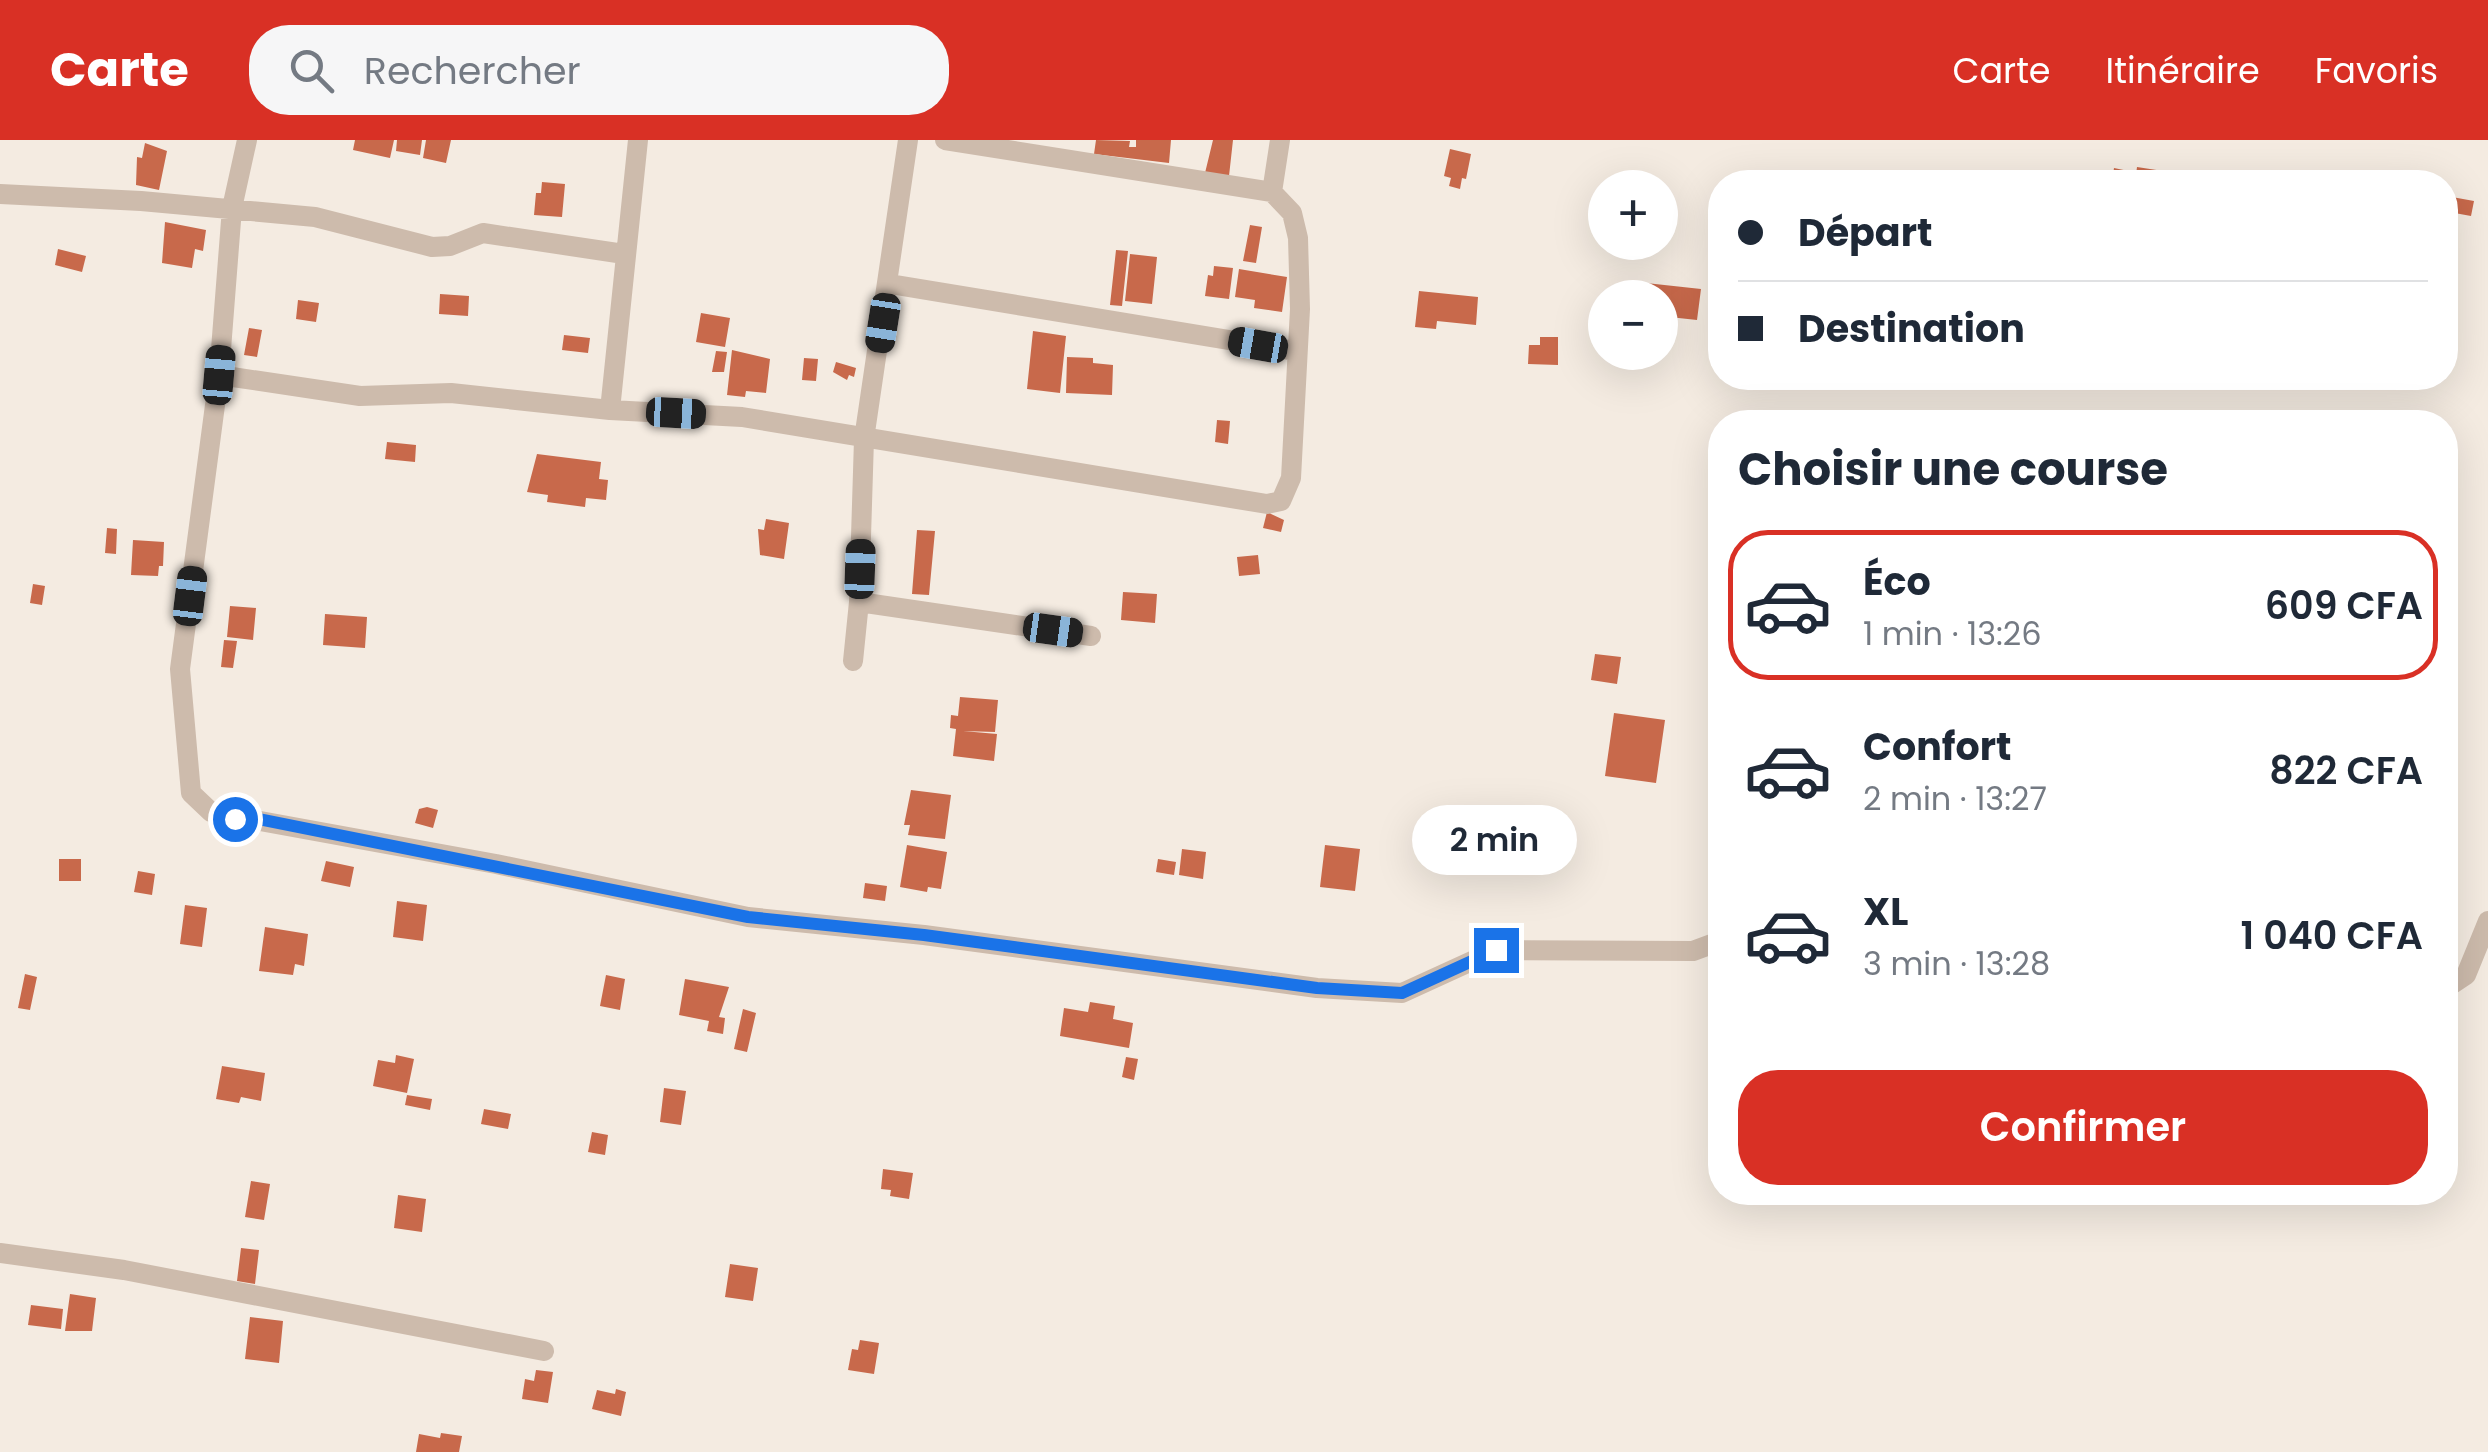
<!DOCTYPE html>
<html lang="fr">
<meta charset="utf-8">
<style>
:root{--surface:#fff;--page:#f6f6f7;--text:#1f2937;--muted:#747a83;--line:#e0e1e3;--accent:#d93025}
body{margin:0;font-family:Poppins,sans-serif;background:var(--page);color:var(--text);height:100vh;display:flex;flex-direction:column;font-size:38px;white-space:nowrap}
*{box-sizing:border-box;margin:0}
p{font-size:32px;color:var(--muted)}
.icon{flex:none;width:55px;height:55px;fill:none;stroke:currentColor;stroke-width:2;stroke-linecap:round;stroke-linejoin:round}
.map{position:relative;flex:1;overflow:hidden}
.side{position:absolute;left:1708px;top:270px;width:750px;height:795px;display:flex;flex-direction:column;background:var(--surface);border-radius:40px;box-shadow:0 10px 40px #0002}
.side>*{flex:none}
.hud{position:absolute;left:1708px;top:30px;width:750px;height:220px;border-radius:40px;box-shadow:0 10px 40px #0002;display:grid;align-content:center;height:220px;padding:0 30px;background:var(--surface)}
.controls{position:absolute;left:1588px;top:30px;display:grid;gap:20px}
.controls a{display:grid;place-items:center;width:90px;height:90px;border-radius:50%;background:var(--surface);box-shadow:0 10px 40px #0002;font-size:50px}
.end{position:absolute;width:45px;height:45px;margin:-22px;border:12px solid #1a73e8;background:#fff;box-shadow:0 0 0 5px #fff}
.from{border-radius:50%}
.bubble{position:absolute;height:70px;border-radius:35px;background:var(--surface);box-shadow:0 10px 40px #0002;font-size:32px;font-weight:600;line-height:70px;text-align:center}
.car{position:absolute;width:30px;height:60px;margin:-30px -15px;border-radius:12px;box-shadow:0 0 8px 2px #0007;background:linear-gradient(#222 24%,#8ab4d8 0 40%,#222 0 76%,#8ab4d8 0 86%,#222 0)}
.hud b{display:flex;align-items:center;gap:35px;height:95px;font-size:38px}
.hud b+b{border-top:2px solid var(--line)}
.hud i{width:25px;height:25px;background:var(--text)}
ul{padding:0;list-style:none}
li{display:flex;align-items:center;gap:30px;height:150px;margin:0 20px 15px;padding:0 10px;border:5px solid transparent;border-radius:40px}
li div{flex:1}
li b{display:block;font-size:38px}
li em{font-style:normal;font-weight:600}
li.active{border-color:var(--accent)}
li>.icon{width:90px;height:90px;stroke-width:1.5}
h2{padding:0 30px;font-size:45px;line-height:120px}
.cta{display:flex;gap:20px;margin-top:auto;padding:20px 30px}
.cta a{flex:1;height:115px;border-radius:40px;background:var(--accent);color:#fff;font-size:40px;font-weight:600;line-height:115px;text-align:center}
header{display:flex;align-items:center;gap:60px;box-sizing:border-box;height:140px;padding:0 50px;background:var(--accent);color:#fff}
header strong{font-size:48px}
nav{display:flex;gap:55px;margin-inline-start:auto;font-size:35px}
.search{width:700px;height:90px;background:var(--page);display:flex;align-items:center;gap:25px;box-sizing:border-box;padding:0 35px;border-radius:40px;color:var(--muted);font-size:38px}
.map>svg:first-child{display:block}
.building{fill:#c8694b}
.lines{fill:none;stroke-linecap:round;stroke-linejoin:round}
.street{stroke:#cdbbac;stroke-width:20}
.route{stroke:#1a73e8;stroke-width:12}
</style>
<header>
<strong>Carte</strong>
<div class="search"><svg class="icon" aria-label="search" viewBox="0 0 24 24"><circle cx="10" cy="10" r="6"/><path d="M15 15l6 6"/></svg>Rechercher</div>
<nav><a>Carte</a><a>Itinéraire</a><a>Favoris</a></nav>
</header>
<div class="map">
<svg width="2488" height="1312" viewBox="0 0 2488 1312">
<rect width="100%" height="100%" fill="#f4ebe1"/>
<path class="building" d="M355,0H394L390,18L353,10Z
M397,0H422L420,15L396,11Z
M426,0H451L446,23L423,18Z
M1096,0L1130,1L1129,7H1136V0H1171L1169,23L1094,14Z
M1213,0H1233L1229,36L1205,33Z
M145,3L167,11L159,50L136,45L137,17L142,18Z
M1450,9L1471,14L1466,39L1462,38L1460,49L1449,46L1451,38L1444,36Z
M2137,27L2163,31L2161,42H2135Z
M2114,28L2133,32L2132,42H2112Z
M542,42L565,44L562,77L534,75L536,53H541Z
M2452,57L2474,61L2471,76L2449,72Z
M165,82L206,90L203,111L195,109L192,128L162,123Z
M1250,85L1262,87L1256,123L1243,121Z
M58,109L86,116L82,132L55,125Z
M1116,110L1128,111L1122,166L1110,165Z
M1130,114L1157,117L1152,164L1125,161Z
M1214,126L1233,128L1229,159L1205,156L1208,135L1213,136Z
M1239,129L1287,137L1282,172L1254,168L1255,160L1235,157Z
M1646,143L1701,149L1697,180L1660,176V158H1645Z
M1419,151L1478,157L1476,185L1437,181L1436,189L1415,187Z
M440,154L469,156L468,176L439,174Z
M298,160L319,163L316,182L296,179Z
M701,173L730,178L725,207L696,202Z
M249,188L262,190L257,217L244,215Z
M1033,191L1066,196L1060,253L1027,249Z
M564,195L590,198L588,213L562,210Z
M1540,197H1558V225L1528,224L1529,205H1540Z
M732,210L770,219L766,253L746,251L745,257L727,255Z
M716,211L727,212L724,232H712Z
M1067,217L1093,218V223L1113,225L1112,255L1066,253Z
M804,218L818,219L816,241L802,240Z
M836,222L856,228L854,237L849,235L847,240L833,232Z
M1217,280L1230,281L1228,304L1215,302Z
M387,302L416,305L415,322L385,319Z
M537,314L601,322L599,339L608,340L606,360L586,358L585,367L547,362L548,355L527,352Z
M1267,372L1284,380L1281,392L1263,388Z
M766,379L789,383L784,419L760,415L758,389L764,390Z
M107,388L117,389L116,414L105,413Z
M917,390L935,391L929,455L912,454Z
M133,400L164,402L163,426H159L158,436L131,435Z
M1258,415L1260,434L1239,436L1237,417Z
M33,444L45,446L42,465L30,463Z
M1123,452L1157,454L1155,483L1121,480Z
M230,466L256,468L253,500L227,497Z
M325,474L367,477L365,508L323,505Z
M224,500L237,501L233,528L221,527Z
M1595,514L1621,517L1617,544L1591,540Z
M960,557L998,560L995,592L963,591L997,594L994,621L953,616L956,589L950,588L951,575L958,576Z
M1614,573L1665,580L1656,643L1605,636Z
M911,650L951,655L945,699L908,695L910,685H904Z
M427,667L438,670L433,688L415,683L419,669Z
M907,705L947,712L941,749L928,747L927,752L900,747Z
M1325,705L1360,709L1355,751L1320,747Z
M1182,709L1206,712L1203,739L1179,735Z
M59,719H81V741H59Z
M1158,719L1176,722L1174,735L1156,732Z
M326,721L354,727L350,747L321,741Z
M138,731L155,734L152,755L134,752Z
M865,743L887,746L885,761L863,758Z
M397,761L427,765L423,801L393,797Z
M185,765L207,768L202,807L180,804Z
M265,787L308,794L304,826L295,824L293,835L259,831Z
M25,834L37,837L30,870L18,868Z
M606,835L625,839L620,870L600,866Z
M685,839L729,847L719,877L725,878L723,894L707,891L709,881L679,875Z
M1090,862L1115,866L1113,879L1133,883L1129,908L1060,896L1064,868L1088,872Z
M743,869L756,873L747,912L734,909Z
M396,915L414,919L407,953L373,946L378,920L395,923Z
M1126,917L1138,919L1134,940L1122,937Z
M222,926L265,933L261,961L241,957L239,963L216,959Z
M664,948L686,951L681,985L660,982Z
M407,955L432,959L430,970L405,965Z
M484,969L511,974L508,989L481,984Z
M592,992L608,995L605,1015L588,1012Z
M883,1029L913,1033L909,1059L890,1056L891,1050L881,1049Z
M251,1041L270,1044L264,1080L245,1077Z
M398,1055L426,1059L422,1092L394,1088Z
M241,1108L259,1110L255,1144L237,1141Z
M730,1124L758,1128L753,1161L725,1157Z
M70,1154L96,1158L92,1191H65Z
M31,1165L63,1169L61,1189L28,1185Z
M250,1177L283,1181L279,1223L245,1219Z
M860,1200L879,1203L874,1234L848,1230L852,1209L858,1210Z
M536,1230L553,1232L548,1263L522,1259L525,1239L534,1241Z
M616,1249L626,1252L621,1276L592,1269L597,1250L615,1254Z
M441,1293L462,1296L459,1312H416L419,1294L440,1298Z"/>
<g class="lines">
<path class="street" d="M247,0L232,68L219,235L180,529L191,653L211,672L496,724L748,777L924,795L1317,848L1402,853L1496,810L1693,811L1720,801
M945,0L1272,52
M0,54L141,61L315,77L432,107L450,106L483,93L624,114
M890,144L1295,211
M219,235L360,256L451,253L610,270L638,0
M610,270L742,277L1267,364L1281,361L1291,338L1300,169L1298,98L1292,73L1272,52L1280,0
M859,462L1091,496
M853,521L859,462L864,299L908,0
M2445,849L2466,835L2488,781
M0,1113L124,1130L544,1211"/>
</g>
<g class="lines">
<path class="route" d="M235,679L253,678L748,777L924,795L1317,848L1402,853L1496,810"/>
</g>
</svg>
<div class="controls">
<a>+</a>
<a>−</a>
</div>
<i class="end from" style="left:235px;top:679px"></i>
<i class="end" style="left:1496px;top:810px"></i>
<div class="bubble" style="left:1412px;top:665px;width:165px">2 min</div>
<i class="car" style="left:883px;top:183px;rotate:189deg"></i>
<i class="car" style="left:1258px;top:205px;rotate:280deg"></i>
<i class="car" style="left:219px;top:235px;rotate:5deg"></i>
<i class="car" style="left:676px;top:273px;rotate:93deg"></i>
<i class="car" style="left:860px;top:429px;rotate:2deg"></i>
<i class="car" style="left:190px;top:456px;rotate:7deg"></i>
<i class="car" style="left:1053px;top:490px;rotate:98deg"></i>
<div class="hud">
<b><i class="from"></i>Départ</b>
<b><i></i>Destination</b>
</div>
<section class="side">
<h2>Choisir une course</h2>
<ul>
<li class="active"><svg class="icon" aria-label="car" viewBox="0 0 24 24"><path d="M5 17H2v-5l4-1 3-4h7l3 4 3 1v5h-3M9 17h6M6 11h13"/><circle cx="7" cy="17" r="2"/><circle cx="17" cy="17" r="2"/></svg><div><b>Éco</b><p>1 min · 13:26</p></div><em>609 CFA</em></li>
<li><svg class="icon" aria-label="car" viewBox="0 0 24 24"><path d="M5 17H2v-5l4-1 3-4h7l3 4 3 1v5h-3M9 17h6M6 11h13"/><circle cx="7" cy="17" r="2"/><circle cx="17" cy="17" r="2"/></svg><div><b>Confort</b><p>2 min · 13:27</p></div><em>822 CFA</em></li>
<li><svg class="icon" aria-label="car" viewBox="0 0 24 24"><path d="M5 17H2v-5l4-1 3-4h7l3 4 3 1v5h-3M9 17h6M6 11h13"/><circle cx="7" cy="17" r="2"/><circle cx="17" cy="17" r="2"/></svg><div><b>XL</b><p>3 min · 13:28</p></div><em>1 040 CFA</em></li>
</ul>
<div class="cta"><a>Confirmer</a></div>
</section>
</div>
